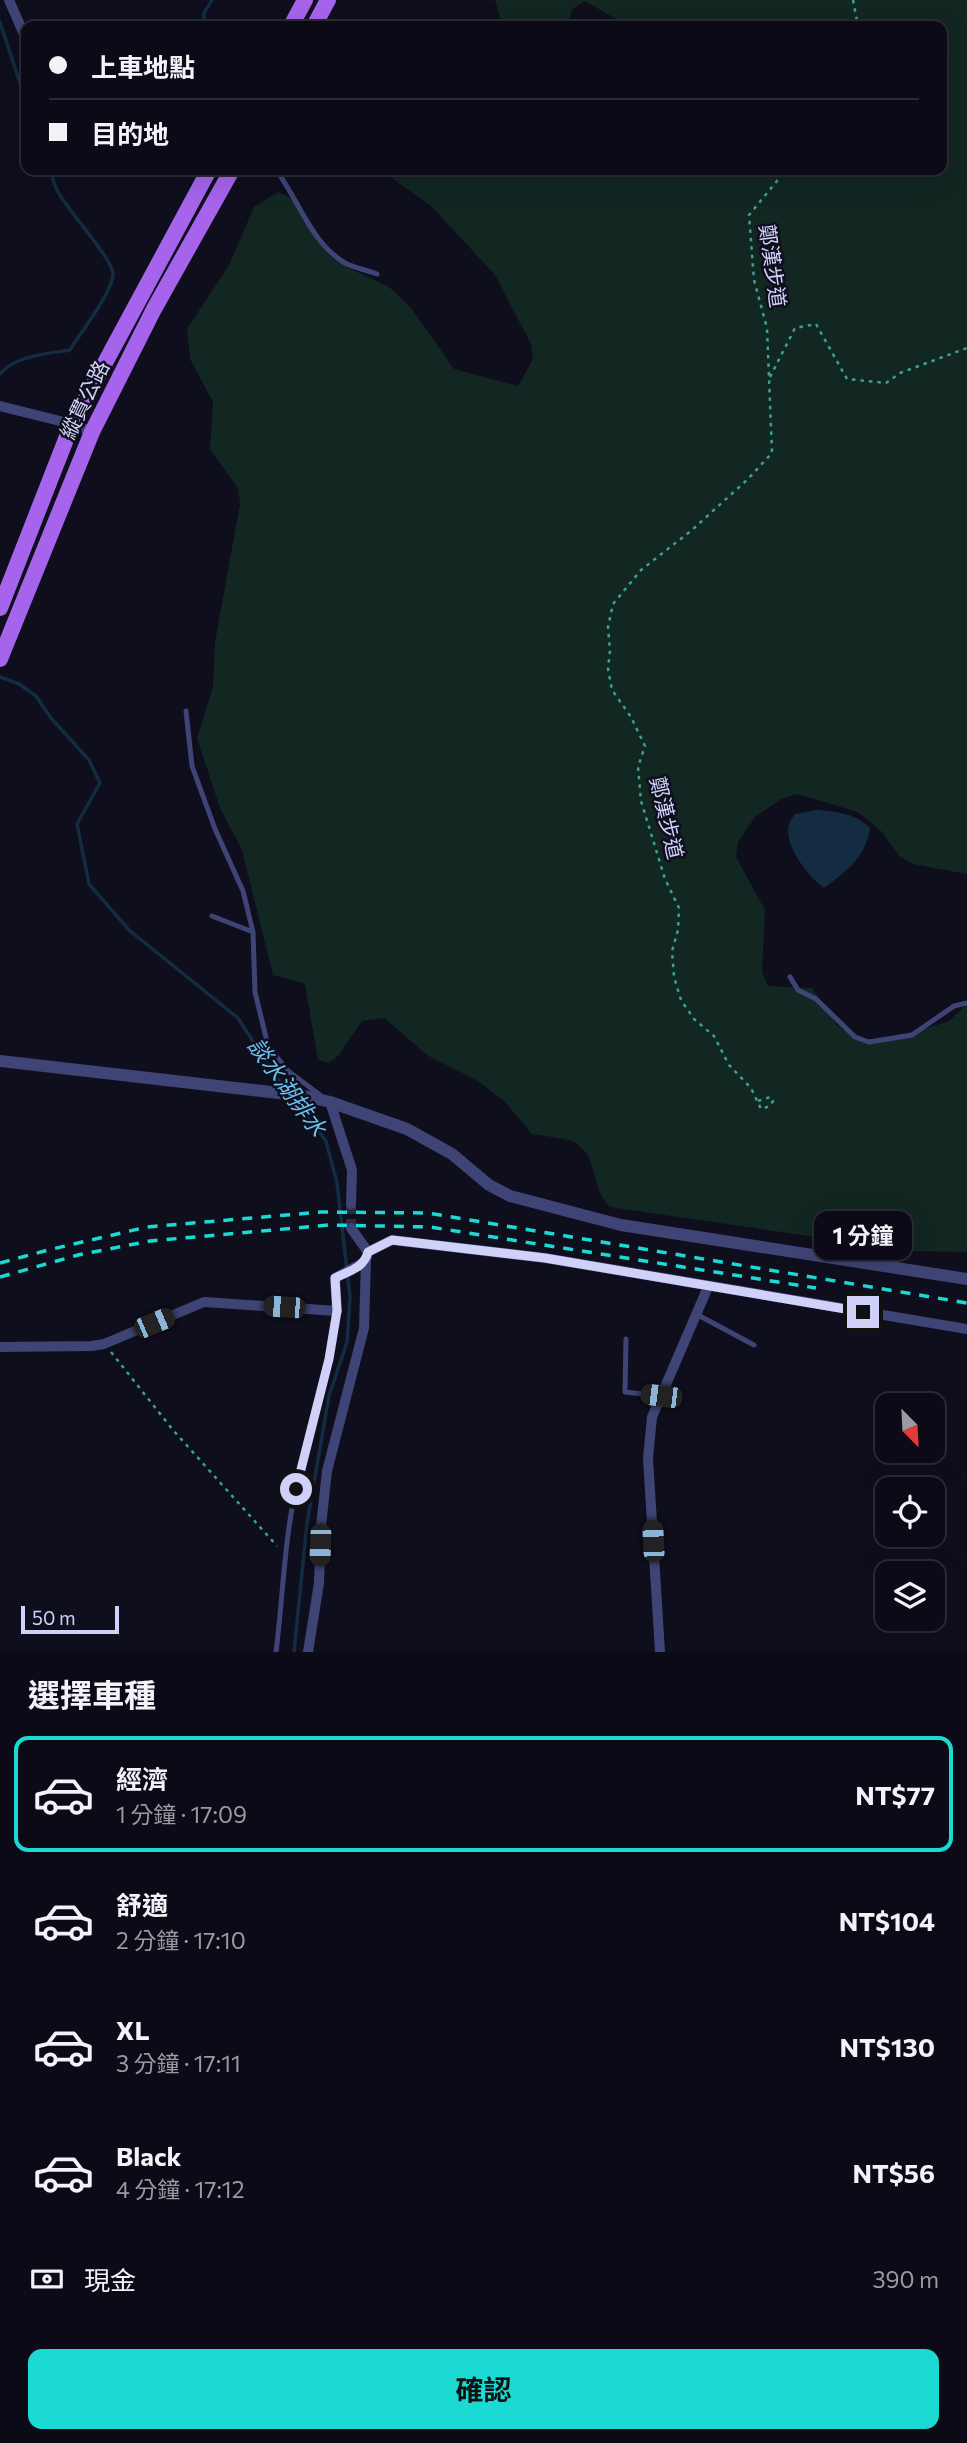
<!DOCTYPE html>
<html lang="zh-TW">
<meta charset="utf-8">
<style>
:root{--surface:#0b0a16;--page:#191823;--text:#f1f3f6;--muted:#9a9aa1;--line:#2b2b35;--accent:#1bdad3}
body{margin:0;font-family:Commissioner,"Noto Sans TC",sans-serif;background:var(--page);color:var(--text);height:100vh;display:flex;flex-direction:column;font-size:26px;white-space:nowrap}
*{box-sizing:border-box;margin:0}
p{font-size:23px;color:var(--muted)}
.icon{flex:none;width:38px;height:38px;fill:none;stroke:currentColor;stroke-width:2;stroke-linecap:round;stroke-linejoin:round}
.map{position:relative;height:1652px;overflow:hidden}
.sheet{display:flex;flex-direction:column;background:var(--surface);flex:1}
.sheet>*{flex:none}
.banner{position:absolute;left:21px;top:21px;width:926px;height:154px;border-radius:14px;box-shadow:0 7px 28px #0002,0 0 0 2px var(--line);display:grid;align-content:center;height:154px;padding:0 28px;background:var(--surface)}
.needle{width:46px;rotate:156deg}
.buttons{position:absolute;left:875px;top:1393px;display:grid;gap:14px}
.buttons a{display:grid;place-items:center;width:70px;height:70px;border-radius:14px;background:var(--surface);box-shadow:0 7px 28px #0002,0 0 0 2px var(--line);font-size:35px}
.scale{position:absolute;left:21px;bottom:18px;width:98px;box-sizing:border-box;padding-left:7px;border:4px solid #d0d1f9;border-top:0;font-size:19px;line-height:24px;white-space:nowrap;color:#d0d1f9;-webkit-text-stroke:5px #0f0e1d;paint-order:stroke}
.end{position:absolute;width:32px;height:32px;margin:-16px;border:9px solid #d0d1f9;background:#111;box-shadow:0 0 0 4px #111}
.from{border-radius:50%}
.bubble{position:absolute;height:49px;border-radius:14px;background:var(--surface);box-shadow:0 7px 28px #0002,0 0 0 2px var(--line);font-size:23px;font-weight:700;line-height:49px;text-align:center}
.car{position:absolute;width:21px;height:42px;margin:-21px -10px;border-radius:9px;box-shadow:0 0 5px 2px #0007;background:linear-gradient(#222 24%,#8ab4d8 0 40%,#222 0 76%,#8ab4d8 0 86%,#222 0)}
.banner b{display:flex;align-items:center;gap:24px;height:66px;font-size:26px}
.banner b+b{border-top:2px solid var(--line)}
.banner i{width:18px;height:18px;background:var(--text)}
ul{padding:0;list-style:none}
li{display:flex;align-items:center;gap:21px;height:116px;margin:0 14px 10px;padding:0 14px;border:4px solid transparent;border-radius:14px}
li div{flex:1}
li b{display:block;font-size:26px}
li em{font-style:normal;font-weight:700}
li.active{border-color:var(--accent)}
li>.icon{width:63px;height:63px;stroke-width:1.5}
h2{padding:0 28px;font-size:32px;line-height:84px}
.pay{display:flex;align-items:center;gap:18px;height:77px;padding:0 28px;font-size:26px}
.pay p{margin-inline-start:auto}
.button{display:flex;gap:14px;margin-top:auto;padding:14px 28px}
.button a{flex:1;height:80px;border-radius:14px;background:var(--accent);color:#111;font-size:28px;font-weight:700;line-height:80px;text-align:center}
.map>svg:first-child{display:block}
.green{fill:#122622}
.water{fill:#142c41}
.lines{fill:none;stroke-linecap:round;stroke-linejoin:round}
.stream{stroke:#142c41;stroke-width:3.5}
.minor-tunnel{stroke:#2c2b3e;stroke-width:10;stroke-dasharray:10 5;stroke-linecap:butt}
.path{stroke:#3ba28d;stroke-width:2.5;stroke-dasharray:3.5 5;stroke-linecap:butt}
.service{stroke:#3f4476;stroke-width:5}
.minor{stroke:#3f4476;stroke-width:10}
.tertiary{stroke:#3f4476;stroke-width:12}
.primary{stroke:#a664ec;stroke-width:16}
.rail{stroke:#1bdad3;stroke-width:3.5;stroke-dasharray:10 9;stroke-linecap:butt}
.route{stroke:#d0d1f9;stroke-width:9}
.labels{text-anchor:middle;stroke-width:5;stroke-linejoin:round;paint-order:stroke}
.street-label{font-size:21px;fill:#d0d1f9;stroke:#0f0e1d}
.water-label{font-size:23px;font-style:italic;fill:#6ac2ed;stroke:#0f0e1d}
</style>
<div class="map">
<svg width="967" height="1652" viewBox="0 0 967 1652">
<rect width="100%" height="100%" fill="#0f0e1d"/>
<path class="green" d="M495,0H967V874L913,864L899,856L881,831L858,812L797,794L781,799L755,817L738,842L736,857L765,910L762,972L768,986L812,988L837,1025L862,1042L891,1040L949,1021L967,1004V1252L911,1251L610,1207C591,1189 599,1159 576,1143C568,1138 543,1136 532,1134L504,1101L478,1081L427,1055L384,1018L362,1021L338,1056L329,1063L318,1060L305,984L273,975L242,850L220,808L197,738L213,687L215,642L240,504L238,488L210,449L213,402L190,359L187,329L229,265L254,207L278,192L293,199L317,236L349,268L389,287L411,308L454,369L518,386L533,359L531,344L495,275L431,206L393,179L392,170H942V26H628L585,1L572,10L568,26H502Z"/>
<path class="water" d="M816,810C837,812 855,813 870,828C866,857 846,872 824,888C808,876 783,845 789,824C790,820 793,817 795,814Z"/>
<g class="lines">
<path class="stream" d="M0,22L26,102
M203,26L204,13L212,0
M0,374C16,355 47,354 70,350C81,332 111,294 113,275C115,261 66,209 57,190C54,184 52,176 50,170
M0,677L19,684L36,696L51,718L89,760L100,783L77,824L89,884L129,930L238,1018L272,1071L287,1091
M294,1100L326,1141L337,1183L350,1297L347,1342L329,1396L307,1523L294,1652"/>
<path class="minor-tunnel" d="M351,1204V1228"/>
<path class="path" d="M853,0L858,26
M770,377L795,328L816,324L847,379L886,383L900,373L967,348
M758,1101L770,1097L773,1101L770,1106L761,1109L751,1088L729,1065L714,1036L694,1019L681,1000L674,977L672,951L678,930L679,908L665,879L641,801L638,767L645,746L631,717L612,690L608,669L610,651L608,627L613,604L641,570L692,530L748,479L772,453L767,328L754,280L749,215L786,170
M111,1352L173,1430L277,1546"/>
<path class="service" d="M276,170C299,200 310,242 345,263C354,268 367,270 377,274
M186,711L192,766L215,829L243,891L253,932L255,992L268,1046L288,1071L320,1095
M212,916L253,932
M790,977L798,990L816,999L855,1037L869,1042L912,1035L954,1006L967,1003
M696,1314L754,1345
M626,1339L625,1392L661,1396
M276,1652C283,1597 284,1542 296,1488C309,1428 327,1371 337,1311"/>
<path class="minor" d="M9,0L26,39
M0,406L72,424L92,432
M330,1102L352,1170L351,1204
M351,1228L368,1252
M0,1347L91,1346L104,1344L204,1302L337,1311L335,1278L366,1261
M308,1652L319,1583L321,1526L327,1471L364,1328L366,1261L368,1252L392,1240L545,1258L967,1329
M660,1652L648,1458L652,1417L708,1287"/>
<path class="tertiary" d="M0,1061L305,1096L330,1102L407,1129L452,1154L489,1185L510,1196L621,1225L967,1279"/>
<path class="primary" d="M291,26L305,0
M314,26L328,0
M0,608L72,424L209,170
M0,659L92,432L154,309L232,170"/>
<path class="rail" d="M0,1263L48,1250L147,1227L321,1212L428,1213L967,1303
M0,1277L78,1255L150,1241L329,1225L430,1227L816,1288"/>
</g>
<g class="lines">
<path class="route" d="M296,1489L329,1359L337,1311L335,1278C349,1271 364,1268 368,1252L392,1240L545,1258L863,1312"/>
</g>
<g class="labels">
<g class="street-label">
<text transform="translate(772 266) rotate(82)" y="7">鄭漢步道</text>
<text transform="translate(85 400) rotate(-64)" y="7">縱貫公路</text>
<text transform="translate(666 818) rotate(77)" y="7">鄭漢步道</text>
</g>
<g class="water-label">
<text transform="translate(287 1087) rotate(54)" y="8">談水湖排水</text>
</g>
</g>
</svg>
<div class="buttons">
<a><svg class="needle" viewBox="-14 -14 28 28"><path d="M0-13l5 13h-10z" fill="#e53935"/><path d="M0 13l5-13h-10z" fill="#9a9aa1"/></svg></a>
<a><svg class="icon" aria-label="locate" viewBox="0 0 24 24"><circle cx="12" cy="12" r="6"/><path d="M12 2v4M12 18v4M2 12h4M18 12h4"/></svg></a>
<a><svg class="icon" aria-label="layers" viewBox="0 0 24 24"><path d="M12 4l9 5-9 5-9-5zM3 14l9 5 9-5"/></svg></a>
</div>
<div class="scale">50 m</div>
<i class="end from" style="left:296px;top:1489px"></i>
<i class="end" style="left:863px;top:1312px"></i>
<div class="bubble" style="left:814px;top:1211px;width:98px">1 分鐘</div>
<i class="car" style="left:284px;top:1307px;rotate:274deg"></i>
<i class="car" style="left:154px;top:1323px;rotate:67deg"></i>
<i class="car" style="left:661px;top:1396px;rotate:277deg"></i>
<i class="car" style="left:653px;top:1541px;rotate:357deg"></i>
<i class="car" style="left:320px;top:1545px;rotate:182deg"></i>
<div class="banner">
<b><i class="from"></i>上車地點</b>
<b><i></i>目的地</b>
</div>
</div>
<section class="sheet">
<h2>選擇車種</h2>
<ul>
<li class="active"><svg class="icon" aria-label="car" viewBox="0 0 24 24"><path d="M5 17H2v-5l4-1 3-4h7l3 4 3 1v5h-3M9 17h6M6 11h13"/><circle cx="7" cy="17" r="2"/><circle cx="17" cy="17" r="2"/></svg><div><b>經濟</b><p>1 分鐘 · 17:09</p></div><em>NT$77</em></li>
<li><svg class="icon" aria-label="car" viewBox="0 0 24 24"><path d="M5 17H2v-5l4-1 3-4h7l3 4 3 1v5h-3M9 17h6M6 11h13"/><circle cx="7" cy="17" r="2"/><circle cx="17" cy="17" r="2"/></svg><div><b>舒適</b><p>2 分鐘 · 17:10</p></div><em>NT$104</em></li>
<li><svg class="icon" aria-label="car" viewBox="0 0 24 24"><path d="M5 17H2v-5l4-1 3-4h7l3 4 3 1v5h-3M9 17h6M6 11h13"/><circle cx="7" cy="17" r="2"/><circle cx="17" cy="17" r="2"/></svg><div><b>XL</b><p>3 分鐘 · 17:11</p></div><em>NT$130</em></li>
<li><svg class="icon" aria-label="car" viewBox="0 0 24 24"><path d="M5 17H2v-5l4-1 3-4h7l3 4 3 1v5h-3M9 17h6M6 11h13"/><circle cx="7" cy="17" r="2"/><circle cx="17" cy="17" r="2"/></svg><div><b>Black</b><p>4 分鐘 · 17:12</p></div><em>NT$56</em></li>
</ul>
<div class="pay"><svg class="icon" aria-label="cash" viewBox="0 0 24 24"><path d="M3 7h18v10H3z"/><circle cx="12" cy="12" r="2"/></svg>現金<p>390 m</p></div>
<div class="button"><a>確認</a></div>
</section>
